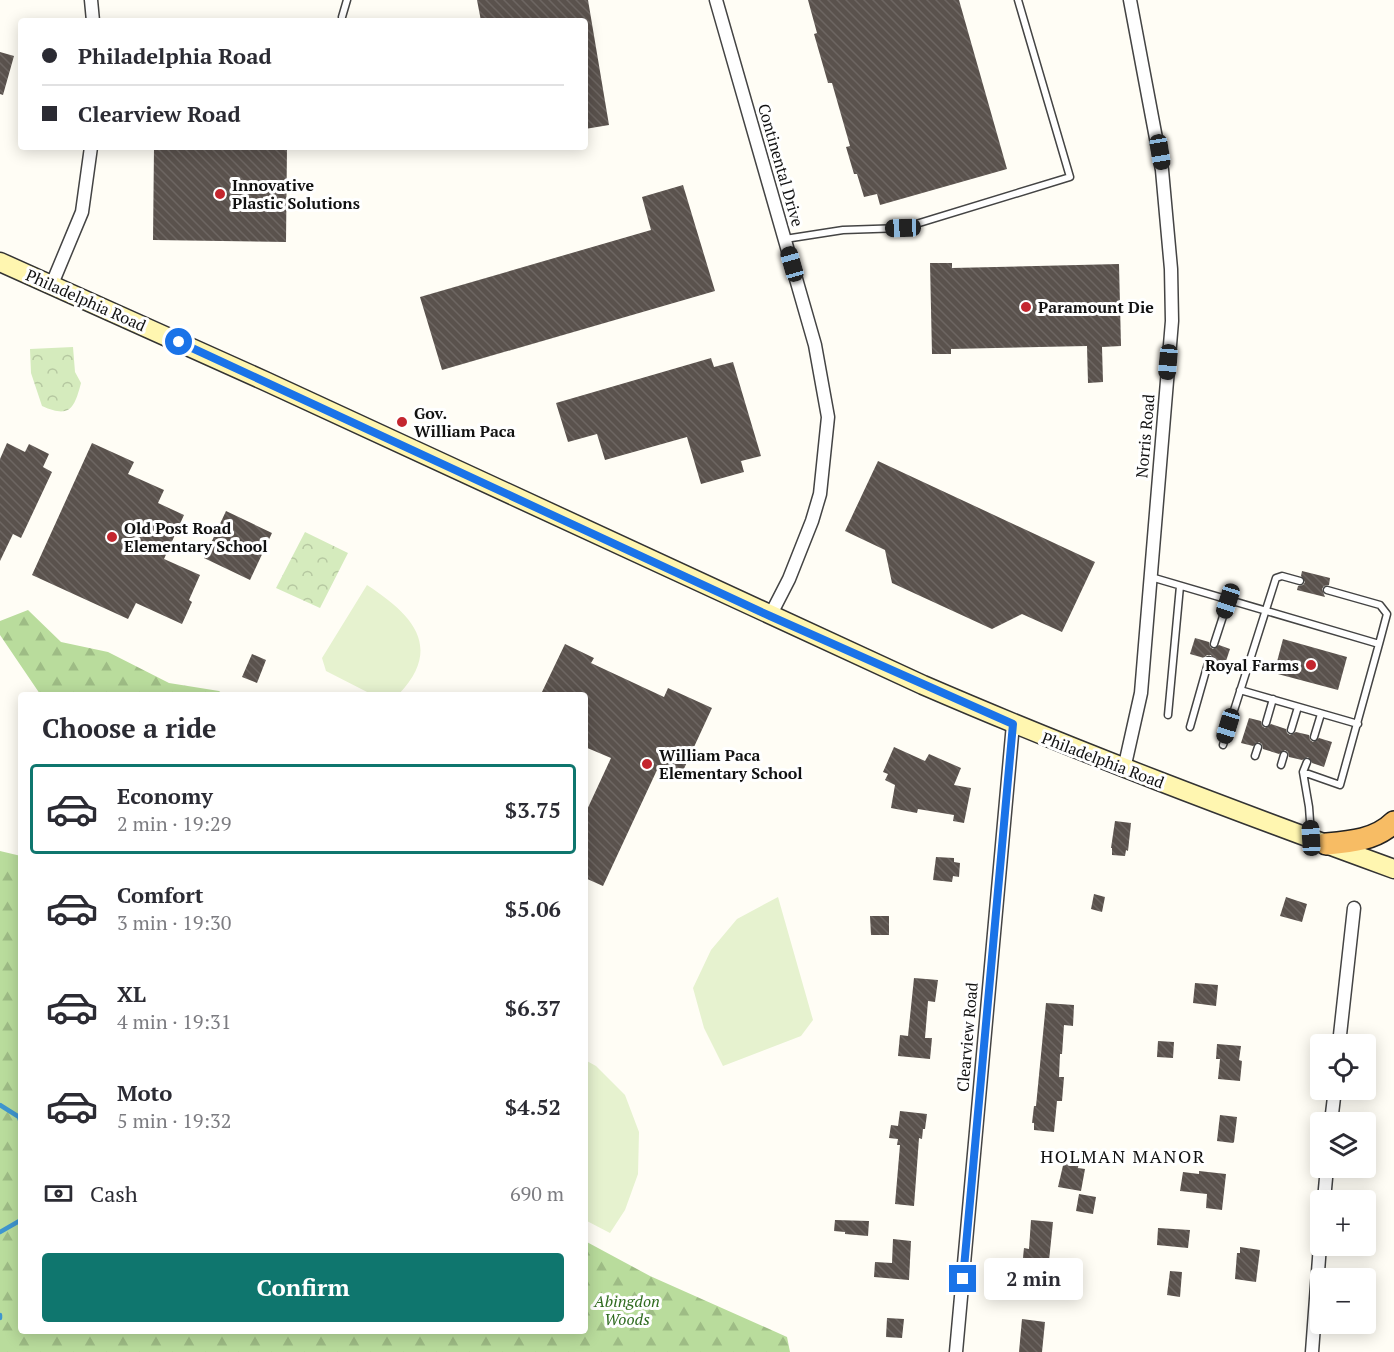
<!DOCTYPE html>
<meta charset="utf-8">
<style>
:root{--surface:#fff;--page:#f2f2f3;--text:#2b2b33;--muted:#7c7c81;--line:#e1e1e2;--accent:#0f766e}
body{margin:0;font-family:"PT Serif",serif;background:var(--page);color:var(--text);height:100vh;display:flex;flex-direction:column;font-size:22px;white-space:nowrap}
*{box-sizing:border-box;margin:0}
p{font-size:20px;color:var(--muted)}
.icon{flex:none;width:33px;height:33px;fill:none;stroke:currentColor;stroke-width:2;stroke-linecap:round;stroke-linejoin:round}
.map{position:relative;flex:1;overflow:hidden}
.sheet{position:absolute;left:18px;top:692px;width:570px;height:642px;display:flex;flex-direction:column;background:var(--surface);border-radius:6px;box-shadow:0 3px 15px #0003}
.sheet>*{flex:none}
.banner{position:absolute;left:18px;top:18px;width:570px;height:132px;border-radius:6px;box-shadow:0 3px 15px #0003;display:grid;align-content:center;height:132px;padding:0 24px;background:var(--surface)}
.tools{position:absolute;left:1310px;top:1034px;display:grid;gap:12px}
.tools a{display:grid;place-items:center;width:66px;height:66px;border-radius:6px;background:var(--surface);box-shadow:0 3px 15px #0003;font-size:30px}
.end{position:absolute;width:27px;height:27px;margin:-14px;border:8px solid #1a73e8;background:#fff;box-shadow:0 0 0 3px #fff}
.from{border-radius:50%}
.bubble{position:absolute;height:42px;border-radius:6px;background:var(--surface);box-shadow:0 3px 15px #0003;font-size:20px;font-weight:700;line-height:42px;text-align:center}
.car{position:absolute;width:18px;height:36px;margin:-18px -9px;border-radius:8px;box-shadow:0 0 4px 2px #0007;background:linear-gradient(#222 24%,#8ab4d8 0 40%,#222 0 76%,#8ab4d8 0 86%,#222 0)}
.banner b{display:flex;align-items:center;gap:21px;height:57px;font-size:22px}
.banner b+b{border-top:2px solid var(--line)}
.banner i{width:15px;height:15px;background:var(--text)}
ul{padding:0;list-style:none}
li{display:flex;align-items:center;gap:18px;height:90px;margin:0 12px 9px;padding:0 12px;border:3px solid transparent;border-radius:6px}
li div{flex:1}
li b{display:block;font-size:22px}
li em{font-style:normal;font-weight:700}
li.active{border-color:var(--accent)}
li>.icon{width:54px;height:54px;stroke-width:1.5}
h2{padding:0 24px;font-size:27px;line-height:72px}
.pay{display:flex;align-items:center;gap:15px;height:66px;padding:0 24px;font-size:22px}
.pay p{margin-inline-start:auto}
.button{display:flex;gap:12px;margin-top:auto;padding:12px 24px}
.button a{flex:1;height:69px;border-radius:6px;background:var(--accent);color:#fff;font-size:24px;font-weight:700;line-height:69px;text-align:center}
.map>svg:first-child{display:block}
.forest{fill:url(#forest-firs)}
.park{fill:url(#park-crowns)}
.pitch{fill:#e6f2cf}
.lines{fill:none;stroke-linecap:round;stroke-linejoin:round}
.stream{stroke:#3f96cf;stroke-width:4.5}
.building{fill:url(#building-back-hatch)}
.service-casing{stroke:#444;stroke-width:9}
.minor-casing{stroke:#444;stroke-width:15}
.secondary-casing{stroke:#333;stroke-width:21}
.trunk-casing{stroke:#222;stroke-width:24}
.service{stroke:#fff;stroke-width:6}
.minor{stroke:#fff;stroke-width:12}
.secondary{stroke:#fff6b0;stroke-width:18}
.trunk{stroke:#f7bc64;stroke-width:21}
.route{stroke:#1a73e8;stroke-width:8}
.poi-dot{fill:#c4262e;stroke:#fff;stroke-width:2}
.labels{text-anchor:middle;stroke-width:6;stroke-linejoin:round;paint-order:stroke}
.street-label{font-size:16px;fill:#111;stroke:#fff}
.poi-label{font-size:16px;font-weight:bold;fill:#111;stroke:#fff;text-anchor:start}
.park-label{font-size:16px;font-style:italic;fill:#2f6b1f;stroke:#fff}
.neighbourhood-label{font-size:18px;letter-spacing:1.5px;fill:#111;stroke:#fff}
</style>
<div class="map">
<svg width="1394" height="1352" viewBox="0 0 1394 1352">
<defs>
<pattern id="forest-firs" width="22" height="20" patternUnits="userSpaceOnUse" patternTransform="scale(1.5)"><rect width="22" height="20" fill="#b9dc9c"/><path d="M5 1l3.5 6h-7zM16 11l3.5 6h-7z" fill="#9ebc85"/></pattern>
<pattern id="park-crowns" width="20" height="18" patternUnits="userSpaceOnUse" patternTransform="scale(1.5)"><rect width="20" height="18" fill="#d5ebbd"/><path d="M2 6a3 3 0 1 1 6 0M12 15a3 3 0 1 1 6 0" fill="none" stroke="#b6c8a1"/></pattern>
<pattern id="building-back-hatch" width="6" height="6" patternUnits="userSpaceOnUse" patternTransform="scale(1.5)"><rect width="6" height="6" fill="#5a524d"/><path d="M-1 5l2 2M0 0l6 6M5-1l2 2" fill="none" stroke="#6d6662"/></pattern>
</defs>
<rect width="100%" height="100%" fill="#fffdf5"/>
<path class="forest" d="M28,610L61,642L108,652L169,683L219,691L223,694H40L0,635V621Z
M0,851L21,856V1330H585V1241L650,1276L787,1337L790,1352H0Z"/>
<path class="park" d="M73,347L75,372L81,383C74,410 69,418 42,406L31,373L30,349Z
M305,532L348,553L320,608L276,588Z"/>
<path class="pitch" d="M367,585C411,614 444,646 399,694H371L326,671L322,658Z
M778,897L813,1020L801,1036L723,1066L704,1028L693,988L711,950L737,919Z
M585,1060L596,1066L625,1095L639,1132L638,1174L625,1210L610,1233L585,1220Z"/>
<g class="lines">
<path class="stream" d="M0,1105L19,1117L21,1123
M0,1232L21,1220
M0,1315V1318"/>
</g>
<path class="building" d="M477,0H588L609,125L585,129V21H481Z
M808,0H959L1007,169L880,205L877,194L864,197L857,174H854L846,147L850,146L832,83H828L814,34L817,33Z
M0,52L14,56L3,95L0,94Z
M154,147H287L286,242L153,240Z
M683,185L715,291L442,370L420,297L651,230L642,197Z
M930,263H952V268L1119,264L1121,346L1102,347L1103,382L1088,383L1087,346L951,349V354H932Z
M711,358L714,367L733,362L761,456L741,461L744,472L701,484L687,437L605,460L597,434L568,442L556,403Z
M7,443L25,452L29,444L49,454L43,467L52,472L21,538L13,534L0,561V459Z
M92,443L134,462L128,474L164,490L158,503L184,515L164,559L200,575L189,600L192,602L182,624L136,603L128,619L32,575Z
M878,461L1095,562L1062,632L1022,614L992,629L892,583L885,550L845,531Z
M226,511L272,533L250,580L204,558Z
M1302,571L1330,578L1329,585L1324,586L1322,589L1325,597L1297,590L1298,586L1303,585L1305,582L1301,576Z
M1195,638L1209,642L1210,647L1213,649L1219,645L1230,649L1225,664L1214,661L1211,655H1207L1204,658L1190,654Z
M1283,639L1347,657L1338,690L1274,673Z
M565,644L594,658L591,663L664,697L668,688L712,708L682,773L675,769L672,777L657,770L603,886L585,878V814L611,758L585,747V694H541Z
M252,654L266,660L257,683L242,677Z
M1249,718L1261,721L1262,726L1265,728L1271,724L1286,729L1287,733L1290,735L1296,732L1309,735L1310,740L1313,742L1319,738L1332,742L1324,767L1312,763L1308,757L1302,760L1289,757L1288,752L1285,750L1279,754L1263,749L1262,744L1259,742L1253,746L1241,743Z
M894,747L925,761L929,754L961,768L954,785L971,788L964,823L953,821L954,815L918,809L917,813L891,808L895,785L885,780L888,774L883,772Z
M1115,821L1131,823L1128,851L1126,850L1125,856L1112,855V848H1111Z
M936,857L954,858V862L960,863L959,877L953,876L952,882L933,880Z
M1094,894L1105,897L1102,912L1091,909Z
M1286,897L1307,904L1302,922L1280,916Z
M870,916H889V935H871Z
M914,978L938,980L935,1002L928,1001L925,1038H932L930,1059L898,1056L900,1035L908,1036Z
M1195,983L1218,985L1216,1006L1193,1003Z
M1046,1003L1074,1005L1073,1026L1064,1025L1062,1054H1060L1059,1077H1064L1062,1101H1057L1054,1132L1034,1130V1123H1032L1034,1106H1036Z
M1158,1041L1174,1042L1173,1058L1157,1057Z
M1217,1044L1241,1046L1239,1060L1242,1061L1240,1081L1218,1079L1220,1059H1216Z
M900,1111L927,1114L925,1129H923L922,1139L919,1138L914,1206L895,1204L900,1145H897L898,1139L889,1138L891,1125L898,1126Z
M1220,1115L1237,1117L1234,1142L1233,1143L1217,1141Z
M1065,1157L1079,1160L1078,1168L1085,1169L1081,1191L1058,1187Z
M1199,1171L1226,1174L1222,1210L1206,1208L1207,1194L1180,1191L1183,1172L1199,1174Z
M1079,1194L1096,1197L1093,1214L1076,1211Z
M835,1220L869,1221L868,1236L845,1234V1232L834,1231Z
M1031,1220L1053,1222L1048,1270L1022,1267L1024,1248L1029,1249Z
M1158,1228L1190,1230L1188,1248L1157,1245Z
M893,1239L911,1241L909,1280L874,1277L875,1262L892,1263Z
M1240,1247L1260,1250L1256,1282L1235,1279L1237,1253H1240Z
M1170,1271L1182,1272L1180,1297L1167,1295Z
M887,1318L904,1319L902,1338L886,1337Z
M1022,1319L1045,1322L1042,1352H1019Z"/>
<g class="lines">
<g class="service-casing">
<path id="service" d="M342,17L347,0
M785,239L843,230L903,228L1070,177L1018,0
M1151,577L1379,644L1340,785L1303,772
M1327,590L1380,605L1387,614L1379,644
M1214,644L1228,601
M1240,690L1358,724
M1168,715L1180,586
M1266,723L1273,699
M1190,727L1209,660
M1291,730L1298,707
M1314,737L1321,714
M1223,745L1276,578L1282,576L1300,581
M1255,756L1258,747
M1307,762L1303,772L1309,807L1311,835
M1281,765L1284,755"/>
</g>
<g class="minor-casing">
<path id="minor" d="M91,0L93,21
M716,0L815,345L828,417L820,494L812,521L789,579L770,616
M52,284L82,212L91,147
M1124,769L1141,693L1172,321L1171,269L1162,170L1130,0
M1339,1044L1354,908
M1331,1122L1335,1089
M1324,1200L1327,1167
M956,1352L1013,724
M1312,1352L1320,1245"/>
</g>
<g class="secondary-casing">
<path id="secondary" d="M0,262L265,381L923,685C1078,752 1235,811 1394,869"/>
</g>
<g class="trunk-casing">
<path id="trunk" d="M1326,844C1350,842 1376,840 1394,822"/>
</g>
<use href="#service" class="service"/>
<use href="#minor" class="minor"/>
<use href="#secondary" class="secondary"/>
<use href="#trunk" class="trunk"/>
</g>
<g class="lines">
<path class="route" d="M179,342L770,616L1013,724L963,1279"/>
</g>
<g class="poi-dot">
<circle cx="220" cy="194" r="6"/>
<circle cx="1026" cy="307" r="6"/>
<circle cx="402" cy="422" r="6"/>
<circle cx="112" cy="537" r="6"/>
<circle cx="1311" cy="665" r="6"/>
<circle cx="647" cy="764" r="6"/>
</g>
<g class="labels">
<g class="street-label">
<text transform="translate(781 165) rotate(74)" y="6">Continental Drive</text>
<text transform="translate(86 300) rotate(24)" y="6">Philadelphia Road</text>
<text transform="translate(1145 436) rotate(-85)" y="6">Norris Road</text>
<text transform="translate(1103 760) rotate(21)" y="6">Philadelphia Road</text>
<text transform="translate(967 1037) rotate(-85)" y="6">Clearview Road</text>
</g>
<g class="poi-label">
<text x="232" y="191">Innovative<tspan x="232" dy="18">Plastic Solutions</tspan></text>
<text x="1038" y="313">Paramount Die</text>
<text x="414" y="419">Gov.<tspan x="414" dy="18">William Paca</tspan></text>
<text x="124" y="534">Old Post Road<tspan x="124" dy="18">Elementary School</tspan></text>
<text x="1299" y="671" text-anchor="end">Royal Farms</text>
<text x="659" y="761">William Paca<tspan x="659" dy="18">Elementary School</tspan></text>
</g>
<g class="park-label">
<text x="627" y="1307">Abingdon<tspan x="627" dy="18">Woods</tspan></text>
</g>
<g class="neighbourhood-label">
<text x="1123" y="1163">HOLMAN MANOR</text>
</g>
</g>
</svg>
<div class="tools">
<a><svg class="icon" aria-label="locate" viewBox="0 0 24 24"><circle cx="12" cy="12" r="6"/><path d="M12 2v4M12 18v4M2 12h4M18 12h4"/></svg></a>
<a><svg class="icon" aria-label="layers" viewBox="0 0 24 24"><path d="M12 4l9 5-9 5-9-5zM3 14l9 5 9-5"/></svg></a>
<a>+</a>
<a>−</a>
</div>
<i class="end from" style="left:179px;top:342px"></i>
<i class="end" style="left:963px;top:1279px"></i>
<div class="bubble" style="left:984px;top:1258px;width:99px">2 min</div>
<i class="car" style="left:1160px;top:152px;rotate:171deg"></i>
<i class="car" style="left:903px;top:228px;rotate:268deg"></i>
<i class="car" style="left:792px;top:264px;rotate:344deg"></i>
<i class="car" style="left:1168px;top:362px;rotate:185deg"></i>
<i class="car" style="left:1228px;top:601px;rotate:198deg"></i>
<i class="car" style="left:1228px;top:726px;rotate:197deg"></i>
<i class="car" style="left:1311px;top:838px;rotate:357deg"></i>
<div class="banner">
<b><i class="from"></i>Philadelphia Road</b>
<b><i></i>Clearview Road</b>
</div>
<section class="sheet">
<h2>Choose a ride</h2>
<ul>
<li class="active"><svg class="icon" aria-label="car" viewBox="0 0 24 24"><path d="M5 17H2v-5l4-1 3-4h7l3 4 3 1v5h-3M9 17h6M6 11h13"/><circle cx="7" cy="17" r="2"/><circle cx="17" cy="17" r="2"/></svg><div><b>Economy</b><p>2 min · 19:29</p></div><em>$3.75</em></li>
<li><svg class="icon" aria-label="car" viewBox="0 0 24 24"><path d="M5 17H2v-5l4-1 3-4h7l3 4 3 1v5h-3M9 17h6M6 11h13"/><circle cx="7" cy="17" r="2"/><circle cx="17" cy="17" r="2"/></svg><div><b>Comfort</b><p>3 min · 19:30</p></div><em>$5.06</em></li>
<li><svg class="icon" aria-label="car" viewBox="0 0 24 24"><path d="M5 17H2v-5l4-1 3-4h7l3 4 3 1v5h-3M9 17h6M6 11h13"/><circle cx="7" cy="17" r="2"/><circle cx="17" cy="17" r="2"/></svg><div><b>XL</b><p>4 min · 19:31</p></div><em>$6.37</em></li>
<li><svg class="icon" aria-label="car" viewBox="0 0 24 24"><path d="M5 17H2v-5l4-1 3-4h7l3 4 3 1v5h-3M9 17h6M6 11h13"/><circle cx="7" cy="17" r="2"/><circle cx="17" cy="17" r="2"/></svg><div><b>Moto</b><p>5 min · 19:32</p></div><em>$4.52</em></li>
</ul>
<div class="pay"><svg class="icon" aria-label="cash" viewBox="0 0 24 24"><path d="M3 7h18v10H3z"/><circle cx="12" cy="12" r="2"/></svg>Cash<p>690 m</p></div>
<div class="button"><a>Confirm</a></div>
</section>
</div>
